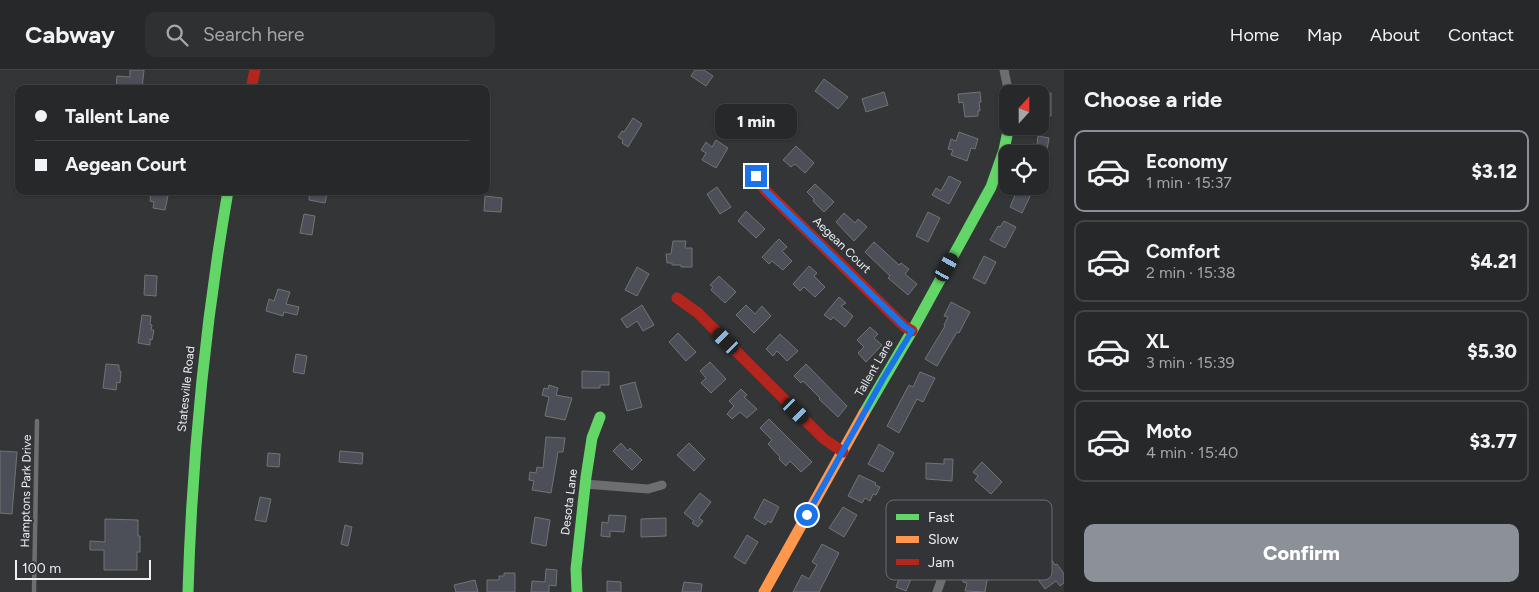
<!DOCTYPE html>
<meta charset="utf-8">
<style>
:root{--surface:#262829;--page:#2e3031;--text:#f1f3f6;--muted:#a4a6a8;--line:#424446;--accent:#8c9099}
body{margin:0;font-family:Figtree,sans-serif;background:var(--page);color:var(--text);height:100vh;display:flex;flex-direction:column;font-size:19px;white-space:nowrap}
*{box-sizing:border-box;margin:0}
p{font-size:16px;color:var(--muted)}
.icon{flex:none;width:28px;height:28px;fill:none;stroke:currentColor;stroke-width:2;stroke-linecap:round;stroke-linejoin:round}
.map{position:relative;flex:1;overflow:hidden}
.side{display:flex;flex-direction:column;background:var(--surface);width:475px}
.side>*{flex:none}
.hud{position:absolute;left:15px;top:15px;width:475px;height:110px;border-radius:10px;box-shadow:0 1px 4px #0004,0 0 0 1px var(--line);display:grid;align-content:center;height:110px;padding:0 20px;background:var(--surface)}
.needle{width:32px;rotate:21deg}
.fabs{position:absolute;left:999px;top:15px;display:grid;gap:10px}
.fabs a{display:grid;place-items:center;width:50px;height:50px;border-radius:10px;background:var(--surface);box-shadow:0 1px 4px #0004,0 0 0 1px var(--line);font-size:25px}
.scale{position:absolute;left:15px;bottom:12px;width:136px;box-sizing:border-box;padding-left:5px;border:2px solid #eeeff2;border-top:0;font-size:14px;line-height:18px;white-space:nowrap;color:#eeeff2;-webkit-text-stroke:4px #323438;paint-order:stroke}
.end{position:absolute;width:22px;height:22px;margin:-11px;border:6px solid #1a73e8;background:#fff;box-shadow:0 0 0 2px #fff}
.from{border-radius:50%}
.bubble{position:absolute;height:35px;border-radius:10px;background:var(--surface);box-shadow:0 1px 4px #0004,0 0 0 1px var(--line);font-size:16px;font-weight:800;line-height:35px;text-align:center}
.car{position:absolute;width:15px;height:30px;margin:-15px -8px;border-radius:6px;box-shadow:0 0 4px 1px #0007;background:linear-gradient(#222 24%,#8ab4d8 0 40%,#222 0 76%,#8ab4d8 0 86%,#222 0)}
.hud b{display:flex;align-items:center;gap:18px;height:48px;font-size:19px}
.hud b+b{border-top:1px solid var(--line)}
.hud i{width:12px;height:12px;background:var(--text)}
ul{padding:0;list-style:none}
li{display:flex;align-items:center;gap:15px;height:82px;margin:0 10px 8px;padding:0 10px;border:2px solid var(--line);border-radius:10px}
li div{flex:1}
li b{display:block;font-size:19px}
li em{font-style:normal;font-weight:800}
li.selected{border-color:var(--accent)}
li>.icon{width:45px;height:45px;stroke-width:1.5}
h2{padding:0 20px;font-size:22px;line-height:60px}
.button{display:flex;gap:10px;margin-top:auto;padding:10px 20px}
.button a{flex:1;height:58px;border-radius:10px;background:var(--accent);color:#fff;font-size:20px;font-weight:800;line-height:58px;text-align:center}
header{display:flex;align-items:center;gap:30px;box-sizing:border-box;height:70px;padding:0 25px;background:var(--surface);border-bottom:1px solid var(--line)}
header strong{font-size:24px}
nav{display:flex;gap:28px;margin-inline-start:auto;font-size:18px}
.search{width:350px;height:45px;background:var(--page);display:flex;align-items:center;gap:12px;box-sizing:border-box;padding:0 18px;border-radius:10px;color:var(--muted);font-size:19px}
main{display:flex;flex:1;min-height:0}
.map>svg:first-child{display:block}
.building{fill:#4c4f57;stroke:#717375}
.lines{fill:none;stroke-linecap:round;stroke-linejoin:round}
.lane{stroke:#6d6e70;stroke-width:4.5}
.street{stroke:#6d6e70;stroke-width:9}
.fast{stroke:#63d668;stroke-width:11}
.slow{stroke:#ff974d;stroke-width:11}
.jam{stroke:#b3261e;stroke-width:11}
.route{stroke:#1a73e8;stroke-width:6}
.labels{text-anchor:middle;stroke-width:4;stroke-linejoin:round;paint-order:stroke}
.street-label{font-size:12px;fill:#eeeff2;stroke:#323438}
.key{fill:#323438;stroke:#6a6c70;stroke-width:1}
.key-label{font-size:14px;fill:#eeeff2}
</style>
<header>
<strong>Cabway</strong>
<div class="search"><svg class="icon" aria-label="search" viewBox="0 0 24 24"><circle cx="10" cy="10" r="6"/><path d="M15 15l6 6"/></svg>Search here</div>
<nav><a>Home</a><a>Map</a><a>About</a><a>Contact</a></nav>
</header>
<main>
<div class="map">
<svg width="1064" height="522" viewBox="0 0 1064 522">
<rect width="100%" height="100%" fill="#333537"/>
<path class="building" d="M130,0H144L142,19H116L117,6L130,7Z
M695,0H704L713,6L706,16L691,6Z
M824,9L848,27L838,39L815,21Z
M884,22L888,35L866,42L862,29Z
M980,22L981,32H979L980,41H978V46L965,47L963,32L959,33L958,24Z
M1040,23H1051V46H1040Z
M633,48L642,54L628,77L622,73L623,70L618,67L622,61L624,62Z
M742,54L768,55L767,68L741,67Z
M959,62L978,69L975,79L971,78L967,91L951,85L953,80L948,79L951,69L956,71Z
M1038,66L1049,68L1044,98H1040V84H1031L1033,74L1037,75Z
M716,70L728,78L716,98L702,90L706,83L701,80L706,72L712,77Z
M796,76L814,93L805,103L795,94L791,97L783,90Z
M949,106L961,112L949,134L932,125L936,118L941,121Z
M815,114L834,132L824,142L813,131L814,129L807,122Z
M1019,116H1026L1033,120L1022,143L1010,137Z
M717,117L731,137L720,144L707,124Z
M156,121H169L165,140L153,138L154,132L150,131L151,122L156,123Z
M310,121H323L322,123L327,124L325,133L309,130Z
M485,126L502,128L501,142L484,141Z
M746,141L765,159L756,168L738,151Z
M928,142L940,148L928,172L916,166Z
M844,143L855,153L858,149L867,157L854,171L836,152Z
M304,144L315,146L312,165L300,163Z
M1004,151L1016,157L1005,178L990,170L998,156L1000,157Z
M779,169L787,177L782,181L792,191L783,200L772,191L769,194L762,187Z
M673,171H686L685,178H692V197H681V195H672V193H667L666,184H671Z
M874,172L899,195L901,193L909,199L905,204L917,214L908,225L888,208L890,206L865,182Z
M984,186L996,192L985,214L973,208Z
M809,196L817,203L814,206L825,217L815,227L804,217L800,221L793,214Z
M637,197L649,204L637,226L625,220Z
M145,205L157,206L156,226L144,225Z
M719,206L736,222L725,233L711,220L713,217L710,215Z
M278,219L290,222L286,234L299,237L297,245L284,242L283,246L266,241L269,229L274,231Z
M839,227L846,233L841,236L853,246L845,257L833,247L831,250L824,245Z
M951,232L970,242L959,263L957,262L937,296L925,289L945,256L944,255L948,247L944,246Z
M642,235L654,255L643,261L637,251L627,258L621,249Z
M746,235L755,244L762,236L771,246L754,263L736,245Z
M142,245L151,246L150,254L152,255L151,260H154L152,270L150,269V275L138,273Z
M870,257L878,264L874,268L882,275L866,292L858,283L864,277L857,270Z
M678,263L696,282L686,291L669,272Z
M780,264L798,281L787,291L777,281L773,286L766,279Z
M296,284L307,286L304,304L293,302Z
M710,292L726,309L711,323L701,313L706,308L700,301Z
M106,294L119,295V301H121L120,313L117,312L116,320L103,318Z
M806,294L847,336L838,347L819,329L820,328L803,311L801,313L794,306Z
M582,301L609,302V315H600V318H582Z
M920,302L935,308L923,332L917,329L899,363L887,356L909,315L913,317Z
M635,312L642,337L627,341L620,316Z
M549,315L558,318L556,325L572,328L565,350L545,346L549,327L542,325L544,318L548,319Z
M741,319L747,325L744,327L757,339L747,348L740,342L732,349L727,344L734,336L729,331Z
M769,349L812,392L801,402L790,391L786,396L779,389L780,387L768,374L772,370L760,358Z
M546,367L565,368L563,382H558L551,423L532,420L534,411L529,410L530,402L536,403L537,397L543,398Z
M621,373L628,381L630,378L642,390L632,400L613,381Z
M689,373L705,389L694,401L677,385Z
M879,374L894,383L883,402L868,394Z
M0,381L17,382L12,444L0,443Z
M340,381L363,383L362,394L339,392Z
M268,383L280,384L279,397L267,396Z
M944,389H953L952,411L926,409V393L944,394Z
M982,392L1002,412L991,424L975,410L978,406L973,402Z
M859,405L876,413L875,415L880,417L876,425L873,424L870,431L865,428L862,433L848,426Z
M700,423L711,432L699,448L703,451L698,457L692,453L694,451L684,443Z
M260,427L271,429L266,452L255,450Z
M764,429L779,437L771,453L768,451L765,455L754,448Z
M843,437L857,445L844,467L829,458Z
M609,445L626,446L624,462L610,461V467L601,466L602,452L608,453Z
M535,447L550,450L546,476L531,473Z
M666,448V466L641,467V449Z
M105,449L138,450V466H140V482H137V500H104V480H90V471L105,472Z
M345,455L352,457L348,476L341,474Z
M905,457L921,458L920,472H923L922,483L912,482L910,494L916,497L906,521L896,517L899,509L895,507L902,490Z
M747,465L758,472L745,494L734,487Z
M822,474L839,483L819,522H793L802,505L809,509L817,495L812,492Z
M1049,486L1055,495L1057,494L1064,504V513L1060,516L1056,511L1045,519L1037,508L1046,502L1039,492Z
M546,499L557,500L556,516L549,515V522H531L532,511L545,512Z
M964,501L988,505L985,522L965,521L967,513L963,512Z
M504,503H515V522H487V510H499V506H504Z
M475,510L478,522H456L454,515Z
M607,511L621,512V522H607Z
M684,512L702,514L701,522H682Z"/>
<g class="lines">
<path class="lane" d="M34,522L37,351"/>
<path class="street" d="M1004,0L1009,24
M585,414L648,419L662,415
M937,522L942,508L951,445"/>
<path class="fast" d="M864,343L912,261L991,117L1004,80L1009,56
M188,522C192,387 205,254 228,121
M577,522L576,499L586,407L592,368L600,347"/>
<path class="slow" d="M764,522L864,343"/>
<path class="jam" d="M251,19L255,0
M756,106L765,120L904,256L912,261
M677,228L698,243L824,369L843,382"/>
</g>
<g class="lines">
<path class="route" d="M756,106L765,120L904,256L912,261L883,309L807,445"/>
</g>
<g class="labels">
<g class="street-label">
<text transform="translate(842 175) rotate(44)" y="4">Aegean Court</text>
<text transform="translate(874 298) rotate(-60)" y="4">Tallent Lane</text>
<text transform="translate(186 319) rotate(-84)" y="4">Statesville Road</text>
<text transform="translate(26 421) rotate(-89)" y="4">Hamptons Park Drive</text>
<text transform="translate(569 432) rotate(-83)" y="4">Desota Lane</text>
</g>
</g>
<rect x="886" y="430" width="166" height="80" rx="8" class="key"/>
<rect x="896" y="444" width="23" height="6" fill="#63d668"/>
<rect x="896" y="466" width="23" height="7" fill="#ff974d"/>
<rect x="896" y="489" width="23" height="6" fill="#b3261e"/>
<g class="key-label">
<text x="928" y="452">Fast</text>
<text x="928" y="474">Slow</text>
<text x="928" y="497">Jam</text>
</g>
</svg>
<div class="fabs">
<a><svg class="needle" viewBox="-14 -14 28 28"><path d="M0-13l5 13h-10z" fill="#e53935"/><path d="M0 13l5-13h-10z" fill="#a4a6a8"/></svg></a>
<a><svg class="icon" aria-label="locate" viewBox="0 0 24 24"><circle cx="12" cy="12" r="6"/><path d="M12 2v4M12 18v4M2 12h4M18 12h4"/></svg></a>
</div>
<div class="scale">100 m</div>
<i class="end from" style="left:807px;top:445px"></i>
<i class="end" style="left:756px;top:106px"></i>
<div class="bubble" style="left:715px;top:34px;width:82px">1 min</div>
<i class="car" style="left:947px;top:197px;rotate:29deg"></i>
<i class="car" style="left:726px;top:271px;rotate:315deg"></i>
<i class="car" style="left:796px;top:341px;rotate:135deg"></i>
<div class="hud">
<b><i class="from"></i>Tallent Lane</b>
<b><i></i>Aegean Court</b>
</div>
</div>
<section class="side">
<h2>Choose a ride</h2>
<ul>
<li class="selected"><svg class="icon" aria-label="car" viewBox="0 0 24 24"><path d="M5 17H2v-5l4-1 3-4h7l3 4 3 1v5h-3M9 17h6M6 11h13"/><circle cx="7" cy="17" r="2"/><circle cx="17" cy="17" r="2"/></svg><div><b>Economy</b><p>1 min · 15:37</p></div><em>$3.12</em></li>
<li><svg class="icon" aria-label="car" viewBox="0 0 24 24"><path d="M5 17H2v-5l4-1 3-4h7l3 4 3 1v5h-3M9 17h6M6 11h13"/><circle cx="7" cy="17" r="2"/><circle cx="17" cy="17" r="2"/></svg><div><b>Comfort</b><p>2 min · 15:38</p></div><em>$4.21</em></li>
<li><svg class="icon" aria-label="car" viewBox="0 0 24 24"><path d="M5 17H2v-5l4-1 3-4h7l3 4 3 1v5h-3M9 17h6M6 11h13"/><circle cx="7" cy="17" r="2"/><circle cx="17" cy="17" r="2"/></svg><div><b>XL</b><p>3 min · 15:39</p></div><em>$5.30</em></li>
<li><svg class="icon" aria-label="car" viewBox="0 0 24 24"><path d="M5 17H2v-5l4-1 3-4h7l3 4 3 1v5h-3M9 17h6M6 11h13"/><circle cx="7" cy="17" r="2"/><circle cx="17" cy="17" r="2"/></svg><div><b>Moto</b><p>4 min · 15:40</p></div><em>$3.77</em></li>
</ul>
<div class="button"><a>Confirm</a></div>
</section>
</main>
